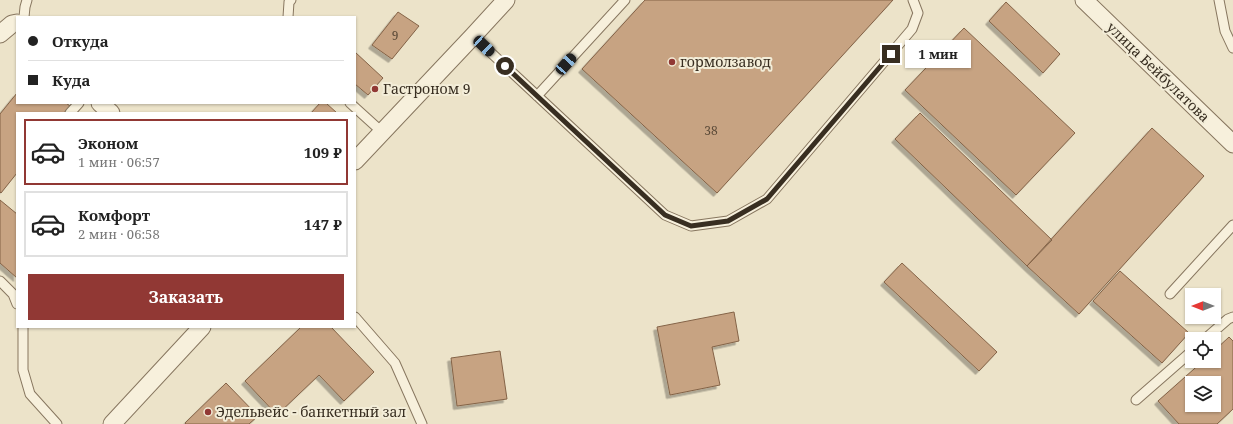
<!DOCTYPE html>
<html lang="ru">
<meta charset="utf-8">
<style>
:root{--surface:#fff;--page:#f6f6f6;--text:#222;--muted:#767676;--line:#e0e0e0;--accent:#913834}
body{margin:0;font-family:"Noto Serif",serif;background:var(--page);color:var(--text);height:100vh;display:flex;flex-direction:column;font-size:15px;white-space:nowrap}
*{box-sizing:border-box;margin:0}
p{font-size:13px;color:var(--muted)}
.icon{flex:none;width:22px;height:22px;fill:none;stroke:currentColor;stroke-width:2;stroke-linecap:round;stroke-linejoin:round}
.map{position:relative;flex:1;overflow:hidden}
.sheet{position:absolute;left:16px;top:112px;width:340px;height:216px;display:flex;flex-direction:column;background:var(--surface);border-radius:0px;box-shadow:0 1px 3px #0004}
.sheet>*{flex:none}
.guide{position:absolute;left:16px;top:16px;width:340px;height:88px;border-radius:0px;box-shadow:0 1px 3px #0004;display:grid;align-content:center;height:88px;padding:0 12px;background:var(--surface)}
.needle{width:26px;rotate:270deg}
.buttons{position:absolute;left:1185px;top:288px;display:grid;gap:8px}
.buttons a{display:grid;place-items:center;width:36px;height:36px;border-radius:0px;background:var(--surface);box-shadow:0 1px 3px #0004;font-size:20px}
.end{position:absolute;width:18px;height:18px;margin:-9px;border:5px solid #382e21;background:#fff;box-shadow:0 0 0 2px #fff}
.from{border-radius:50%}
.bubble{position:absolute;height:28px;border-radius:0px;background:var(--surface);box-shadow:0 1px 3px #0004;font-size:13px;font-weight:700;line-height:28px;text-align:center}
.car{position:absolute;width:12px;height:24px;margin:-12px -6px;border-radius:5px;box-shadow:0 0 3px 1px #0007;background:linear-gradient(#222 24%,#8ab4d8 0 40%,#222 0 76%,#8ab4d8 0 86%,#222 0)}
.guide b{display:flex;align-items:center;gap:14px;height:38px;font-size:15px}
.guide b+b{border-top:1px solid var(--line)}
.guide i{width:10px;height:10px;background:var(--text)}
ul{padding:7px 0 0;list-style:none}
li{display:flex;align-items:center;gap:12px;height:66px;margin:0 8px 6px;padding:0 4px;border:2px solid var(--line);border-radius:0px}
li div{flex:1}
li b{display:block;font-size:15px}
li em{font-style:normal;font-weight:700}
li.current{border-color:var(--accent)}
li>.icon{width:36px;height:36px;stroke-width:1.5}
.primary-button{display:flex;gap:8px;margin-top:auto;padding:8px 12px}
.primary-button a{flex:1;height:46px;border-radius:0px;background:var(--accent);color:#fff;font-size:16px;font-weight:700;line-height:46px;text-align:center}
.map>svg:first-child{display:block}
.building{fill:#c7a382;stroke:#846347;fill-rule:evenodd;filter:url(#shadow)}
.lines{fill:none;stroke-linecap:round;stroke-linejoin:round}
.service-casing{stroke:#87765f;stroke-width:11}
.minor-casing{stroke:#87765f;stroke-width:19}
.service{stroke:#f7f0dc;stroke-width:9}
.minor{stroke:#f7f0dc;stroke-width:17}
.route{stroke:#382e21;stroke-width:5}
.poi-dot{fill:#913834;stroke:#f3edd8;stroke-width:1.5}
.labels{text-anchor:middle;stroke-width:4;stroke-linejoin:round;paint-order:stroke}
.number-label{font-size:12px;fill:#5c4b39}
.poi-label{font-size:14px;fill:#382e21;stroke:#f3edd8;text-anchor:start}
.street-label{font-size:14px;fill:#382e21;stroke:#f3edd8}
</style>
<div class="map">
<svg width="1233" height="424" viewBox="0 0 1233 424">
<defs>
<filter id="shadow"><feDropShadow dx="-3.5" dy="3.5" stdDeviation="0" flood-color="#0004"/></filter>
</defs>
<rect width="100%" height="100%" fill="#ece3c9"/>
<path class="building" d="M645,0H893L717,193L582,69Z
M1006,2L1060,54L1043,73L989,21Z
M398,12L419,26L392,59L372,45Z
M964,28L1075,133L1016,195L905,90Z
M355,52L383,78L368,95L355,84Z
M17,93V103H66L70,106L64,113H17V173L1,193L0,192V114Z
M320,103H326L337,113H311Z
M920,113L1052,240L1027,266L895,139Z
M1152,128L1204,176L1079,314L1027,266Z
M0,200L17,214V278L0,263Z
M902,263L997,352L979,371L884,282Z
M1120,271L1189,333L1162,363L1093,301Z
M734,312L739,341L712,347L720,385L670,395L657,327Z
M301,327H331L374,372L344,401L319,375L277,415L245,381Z
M1229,337L1233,341V409L1217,424H1179L1158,401L1203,361H1214V351ZM1192,383H1214V405H1192Z
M500,351L507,399L457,406L451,358Z
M226,383L258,416L249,424H186L185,423Z"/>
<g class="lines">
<g class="service-casing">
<path id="service" d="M1219,0L1225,31L1233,48
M24,17L25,7L27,0
M288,17L289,2L291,0
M473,36L665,215L691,226L728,221L767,199L912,29L918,13L913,0
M537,96L625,0
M350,103L382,132
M70,113L79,103
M0,281L13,294L17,304
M1170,294L1233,225
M355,317L395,363L422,424
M23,327V370L30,394L57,424
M1205,339L1228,319L1233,317
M1136,400L1192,351"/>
</g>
<g class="minor-casing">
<path id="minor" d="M1084,0L1233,144
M0,34L12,24L17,23
M100,103L111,113
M355,161L473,36L506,0
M112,424L202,327"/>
</g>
<use href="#service" class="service"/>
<use href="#minor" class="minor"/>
</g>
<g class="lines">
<path class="route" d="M505,66L665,215L691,226L728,221L767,199L891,54"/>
</g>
<g class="poi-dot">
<circle cx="672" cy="62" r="4"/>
<circle cx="375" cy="89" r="4"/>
<circle cx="208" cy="412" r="4"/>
</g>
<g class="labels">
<g class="number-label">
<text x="395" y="40">9</text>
<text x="711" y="135">38</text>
</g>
<g class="poi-label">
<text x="680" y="67">гормолзавод</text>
<text x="383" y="94">Гастроном 9</text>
<text x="216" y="417">Эдельвейс - банкетный зал</text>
</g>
<g class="street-label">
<text transform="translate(1158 72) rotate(44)" y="5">улица Бейбулатова</text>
</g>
</g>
</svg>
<div class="buttons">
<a><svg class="needle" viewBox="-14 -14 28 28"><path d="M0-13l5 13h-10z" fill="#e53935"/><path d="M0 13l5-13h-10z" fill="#767676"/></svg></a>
<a><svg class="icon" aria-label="locate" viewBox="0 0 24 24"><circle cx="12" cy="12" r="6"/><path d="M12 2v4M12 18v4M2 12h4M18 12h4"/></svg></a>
<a><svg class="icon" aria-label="layers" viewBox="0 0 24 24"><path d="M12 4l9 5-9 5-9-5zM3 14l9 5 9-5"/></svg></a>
</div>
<i class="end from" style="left:505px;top:66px"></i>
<i class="end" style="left:891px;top:54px"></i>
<div class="bubble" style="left:905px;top:40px;width:66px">1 мин</div>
<i class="car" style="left:484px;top:46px;rotate:133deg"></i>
<i class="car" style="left:566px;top:64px;rotate:42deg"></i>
<div class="guide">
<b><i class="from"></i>Откуда</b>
<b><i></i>Куда</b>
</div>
<section class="sheet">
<ul>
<li class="current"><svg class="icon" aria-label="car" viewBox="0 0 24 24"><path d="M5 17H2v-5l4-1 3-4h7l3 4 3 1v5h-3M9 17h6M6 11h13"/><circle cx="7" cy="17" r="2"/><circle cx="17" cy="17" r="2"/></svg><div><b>Эконом</b><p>1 мин · 06:57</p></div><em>109 ₽</em></li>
<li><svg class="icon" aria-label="car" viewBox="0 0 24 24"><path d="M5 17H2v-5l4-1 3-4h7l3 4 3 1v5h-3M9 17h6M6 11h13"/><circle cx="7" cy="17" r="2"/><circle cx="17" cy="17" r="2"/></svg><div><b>Комфорт</b><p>2 мин · 06:58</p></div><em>147 ₽</em></li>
</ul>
<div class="primary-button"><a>Заказать</a></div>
</section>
</div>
